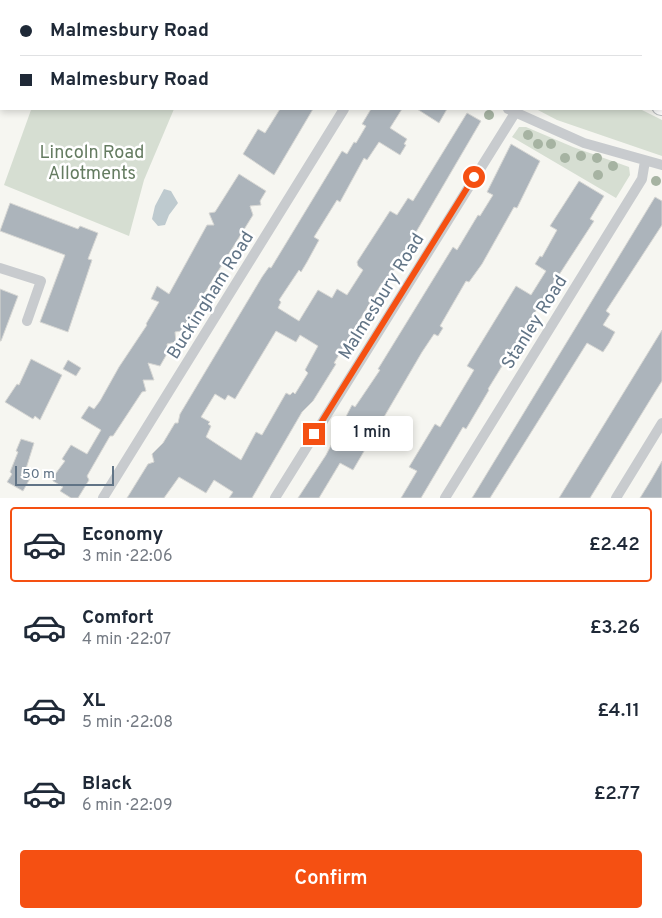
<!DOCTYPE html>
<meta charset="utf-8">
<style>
:root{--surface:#fff;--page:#f6f6f7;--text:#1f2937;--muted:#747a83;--line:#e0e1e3;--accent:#f55012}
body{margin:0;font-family:Overpass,sans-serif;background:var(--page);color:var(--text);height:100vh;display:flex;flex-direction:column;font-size:19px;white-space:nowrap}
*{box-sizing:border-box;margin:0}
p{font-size:16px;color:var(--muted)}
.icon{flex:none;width:28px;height:28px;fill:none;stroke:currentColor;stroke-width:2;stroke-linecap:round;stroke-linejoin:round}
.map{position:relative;height:498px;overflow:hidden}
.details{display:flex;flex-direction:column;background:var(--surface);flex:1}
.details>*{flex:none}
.banner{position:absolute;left:0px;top:0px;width:662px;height:110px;box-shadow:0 2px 8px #0003;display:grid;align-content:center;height:110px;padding:0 20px;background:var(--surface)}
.scale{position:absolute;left:15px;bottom:12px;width:99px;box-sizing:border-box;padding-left:5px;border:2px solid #617486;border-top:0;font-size:14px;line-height:18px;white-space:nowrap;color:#617486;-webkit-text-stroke:4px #fff;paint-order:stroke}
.end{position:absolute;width:22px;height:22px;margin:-11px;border:6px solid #f55012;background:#fff;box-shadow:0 0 0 2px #fff}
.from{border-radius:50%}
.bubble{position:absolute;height:35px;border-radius:5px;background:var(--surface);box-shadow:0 2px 8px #0003;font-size:16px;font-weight:600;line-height:35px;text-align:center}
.banner b{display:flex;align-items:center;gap:18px;height:48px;font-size:19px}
.banner b+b{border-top:1px solid var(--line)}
.banner i{width:12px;height:12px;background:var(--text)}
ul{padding:9px 0 0;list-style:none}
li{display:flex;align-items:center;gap:15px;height:75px;margin:0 10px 8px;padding:0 10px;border:2px solid transparent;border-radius:5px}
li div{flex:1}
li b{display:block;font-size:19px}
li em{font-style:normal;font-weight:600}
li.selected{border-color:var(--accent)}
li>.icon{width:45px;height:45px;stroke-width:1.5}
.cta{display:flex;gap:10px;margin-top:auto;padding:10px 20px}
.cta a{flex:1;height:58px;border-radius:5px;background:var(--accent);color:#fff;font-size:20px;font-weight:600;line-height:58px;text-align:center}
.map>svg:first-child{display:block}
.green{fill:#d6ded2}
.water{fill:#becacf}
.building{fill:#acb4bb;stroke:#d7d7d4;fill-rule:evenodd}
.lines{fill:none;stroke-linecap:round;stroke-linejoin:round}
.trunk-casing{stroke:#b9bcbf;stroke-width:20}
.minor{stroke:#c8cbce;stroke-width:10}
.trunk{stroke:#fff;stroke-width:18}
.tree{fill:#a6b3a2}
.route{stroke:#f55012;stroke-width:6}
.labels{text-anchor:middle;stroke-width:5;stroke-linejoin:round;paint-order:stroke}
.park-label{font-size:18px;fill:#657c61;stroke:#fff}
.street-label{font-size:18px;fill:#617486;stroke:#fff}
</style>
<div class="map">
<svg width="662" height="498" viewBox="0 0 662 498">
<rect width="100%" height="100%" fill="#f6f6f1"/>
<path class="green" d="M28,109H174L144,180L129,236L4,185L31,110Z
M536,109H640L662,120V156L557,120Z
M519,127H526L573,147L629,167L630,175L616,198L512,137Z"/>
<path class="water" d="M164,189L171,191L178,203L169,215L165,225L158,226L152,219L155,206Z"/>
<path class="building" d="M280,109H313L274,175L243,154L258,129L265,133Z
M371,109H402L390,128L407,139L404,144L406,145L400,155L379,142L367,160L364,158L340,202L337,200L314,237L319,240L307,262L301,272L299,270L279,300L281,302L278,308L299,321L318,290L332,298L337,289L347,295L363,270L358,266L357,262L390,211L397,215L408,198L413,201L467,113L481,121L388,280L384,284L382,283L334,363L336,364L313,401L302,412L252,498H229L233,492L214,480L206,493L179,477L164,498H127L148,464L154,462L152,454L163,443L175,423H178L180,414L262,277L269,267L271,268L342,151L347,154L354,142L356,143L366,126L362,124ZM276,331L296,342L300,335L318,346L305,370L308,373L295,394L293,392L290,395L286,393L262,435L256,432L241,460L206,437L211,426L208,424L210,422L201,417L215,394L225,400L228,395L235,399Z
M417,109H447L439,123Z
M511,144L540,161L517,208L514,207L482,264L469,282L466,281L440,326L443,328L438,336L434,334L422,352L353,470L340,463L319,498H298L326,455L352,405L355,407L380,370L378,369L453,247L457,250L478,215L480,216L493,195L487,192Z
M239,174L266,191L260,201L261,205L250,206L253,215L181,331L175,332L176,342L167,344L168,352L160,366L148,363L154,380H143L146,391L142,392L113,436H110L87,476L89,480L78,498H71L60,491L63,487L53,481V477L65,461L62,459L71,445L87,454L101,430L81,418L89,406L94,409L100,401L119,367L147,325L146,324L159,302L151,299L157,286L169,294L207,225H214L209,213L215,212Z
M579,181L604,196L590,219L594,221L542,301L488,389L489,390L466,429L463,427L421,498H401L417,471L409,467L435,424L440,427L474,370L467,366L516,286L531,295L546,271L535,264L540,256L542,257L557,230L550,226Z
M655,197L662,201V225L606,311L610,314L603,325L615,332L609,343L603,352L587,343L490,498H472Z
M10,203L78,229L80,226L98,233L88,259L92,260L68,332L40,322L65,255L0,231Z
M0,289L18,296L1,341H0Z
M662,330V381L655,392L590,498H559Z
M31,359L62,375L40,420L35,416L33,419L5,402L17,384L19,385Z
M68,360L81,368L76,376L63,369Z
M21,439L34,443L25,472L32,475L23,491L7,482L12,474L10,472L18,452L16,451Z
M662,461V498H640L651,480Z"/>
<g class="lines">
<g class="trunk-casing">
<path id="trunk" d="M449,0L454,1
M541,0L544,1
M580,0L583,1
M661,31L662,32
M661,50H662
M661,79L662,80
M661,106H662"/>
</g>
<path class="minor" d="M314,0L317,1
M10,1V0
M163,1L164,0
M508,109L584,143L662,165
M0,268L41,281L27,321
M103,498L344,109
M275,498L515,113
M445,498L642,179L645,161
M616,498L662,423"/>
<use href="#trunk" class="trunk"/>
</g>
<g class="tree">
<circle cx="489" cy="115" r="5"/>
<circle cx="528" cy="135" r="5"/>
<circle cx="538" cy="144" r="5"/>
<circle cx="551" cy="144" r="5"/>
<circle cx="581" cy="156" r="5"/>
<circle cx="565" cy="158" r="5"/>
<circle cx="597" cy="158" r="5"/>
<circle cx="613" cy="166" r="5"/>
<circle cx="598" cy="175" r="5"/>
<circle cx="656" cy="181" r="5"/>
</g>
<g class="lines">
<path class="route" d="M314,434L474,177"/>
</g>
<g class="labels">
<g class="park-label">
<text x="92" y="158">Lincoln Road<tspan x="92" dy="21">Allotments</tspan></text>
</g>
<g class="street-label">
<text transform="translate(210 295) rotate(-58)" y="6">Buckingham Road</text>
<text transform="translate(381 296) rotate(-58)" y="6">Malmesbury Road</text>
<text transform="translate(534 322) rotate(-58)" y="6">Stanley Road</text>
</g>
</g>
</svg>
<div class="scale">50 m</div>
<i class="end from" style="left:474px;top:177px"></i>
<i class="end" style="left:314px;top:434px"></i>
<div class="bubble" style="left:331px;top:416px;width:82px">1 min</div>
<div class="banner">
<b><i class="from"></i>Malmesbury Road</b>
<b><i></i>Malmesbury Road</b>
</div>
</div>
<section class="details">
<ul>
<li class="selected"><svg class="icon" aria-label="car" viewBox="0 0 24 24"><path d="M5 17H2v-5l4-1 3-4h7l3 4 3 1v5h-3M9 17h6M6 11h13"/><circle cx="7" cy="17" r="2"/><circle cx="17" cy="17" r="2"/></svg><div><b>Economy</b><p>3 min · 22:06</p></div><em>£2.42</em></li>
<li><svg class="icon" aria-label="car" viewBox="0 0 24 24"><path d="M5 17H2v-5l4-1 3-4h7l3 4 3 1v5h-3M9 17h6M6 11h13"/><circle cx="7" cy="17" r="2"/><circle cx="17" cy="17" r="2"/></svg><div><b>Comfort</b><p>4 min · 22:07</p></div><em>£3.26</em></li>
<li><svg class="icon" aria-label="car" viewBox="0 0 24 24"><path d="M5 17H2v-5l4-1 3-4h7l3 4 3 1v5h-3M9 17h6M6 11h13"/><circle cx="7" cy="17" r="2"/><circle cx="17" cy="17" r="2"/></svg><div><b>XL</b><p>5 min · 22:08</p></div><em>£4.11</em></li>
<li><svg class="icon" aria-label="car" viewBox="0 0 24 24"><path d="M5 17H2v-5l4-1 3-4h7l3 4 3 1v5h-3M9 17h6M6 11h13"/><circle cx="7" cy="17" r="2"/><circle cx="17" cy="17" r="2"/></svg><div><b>Black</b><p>6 min · 22:09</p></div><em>£2.77</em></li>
</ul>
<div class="cta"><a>Confirm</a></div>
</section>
